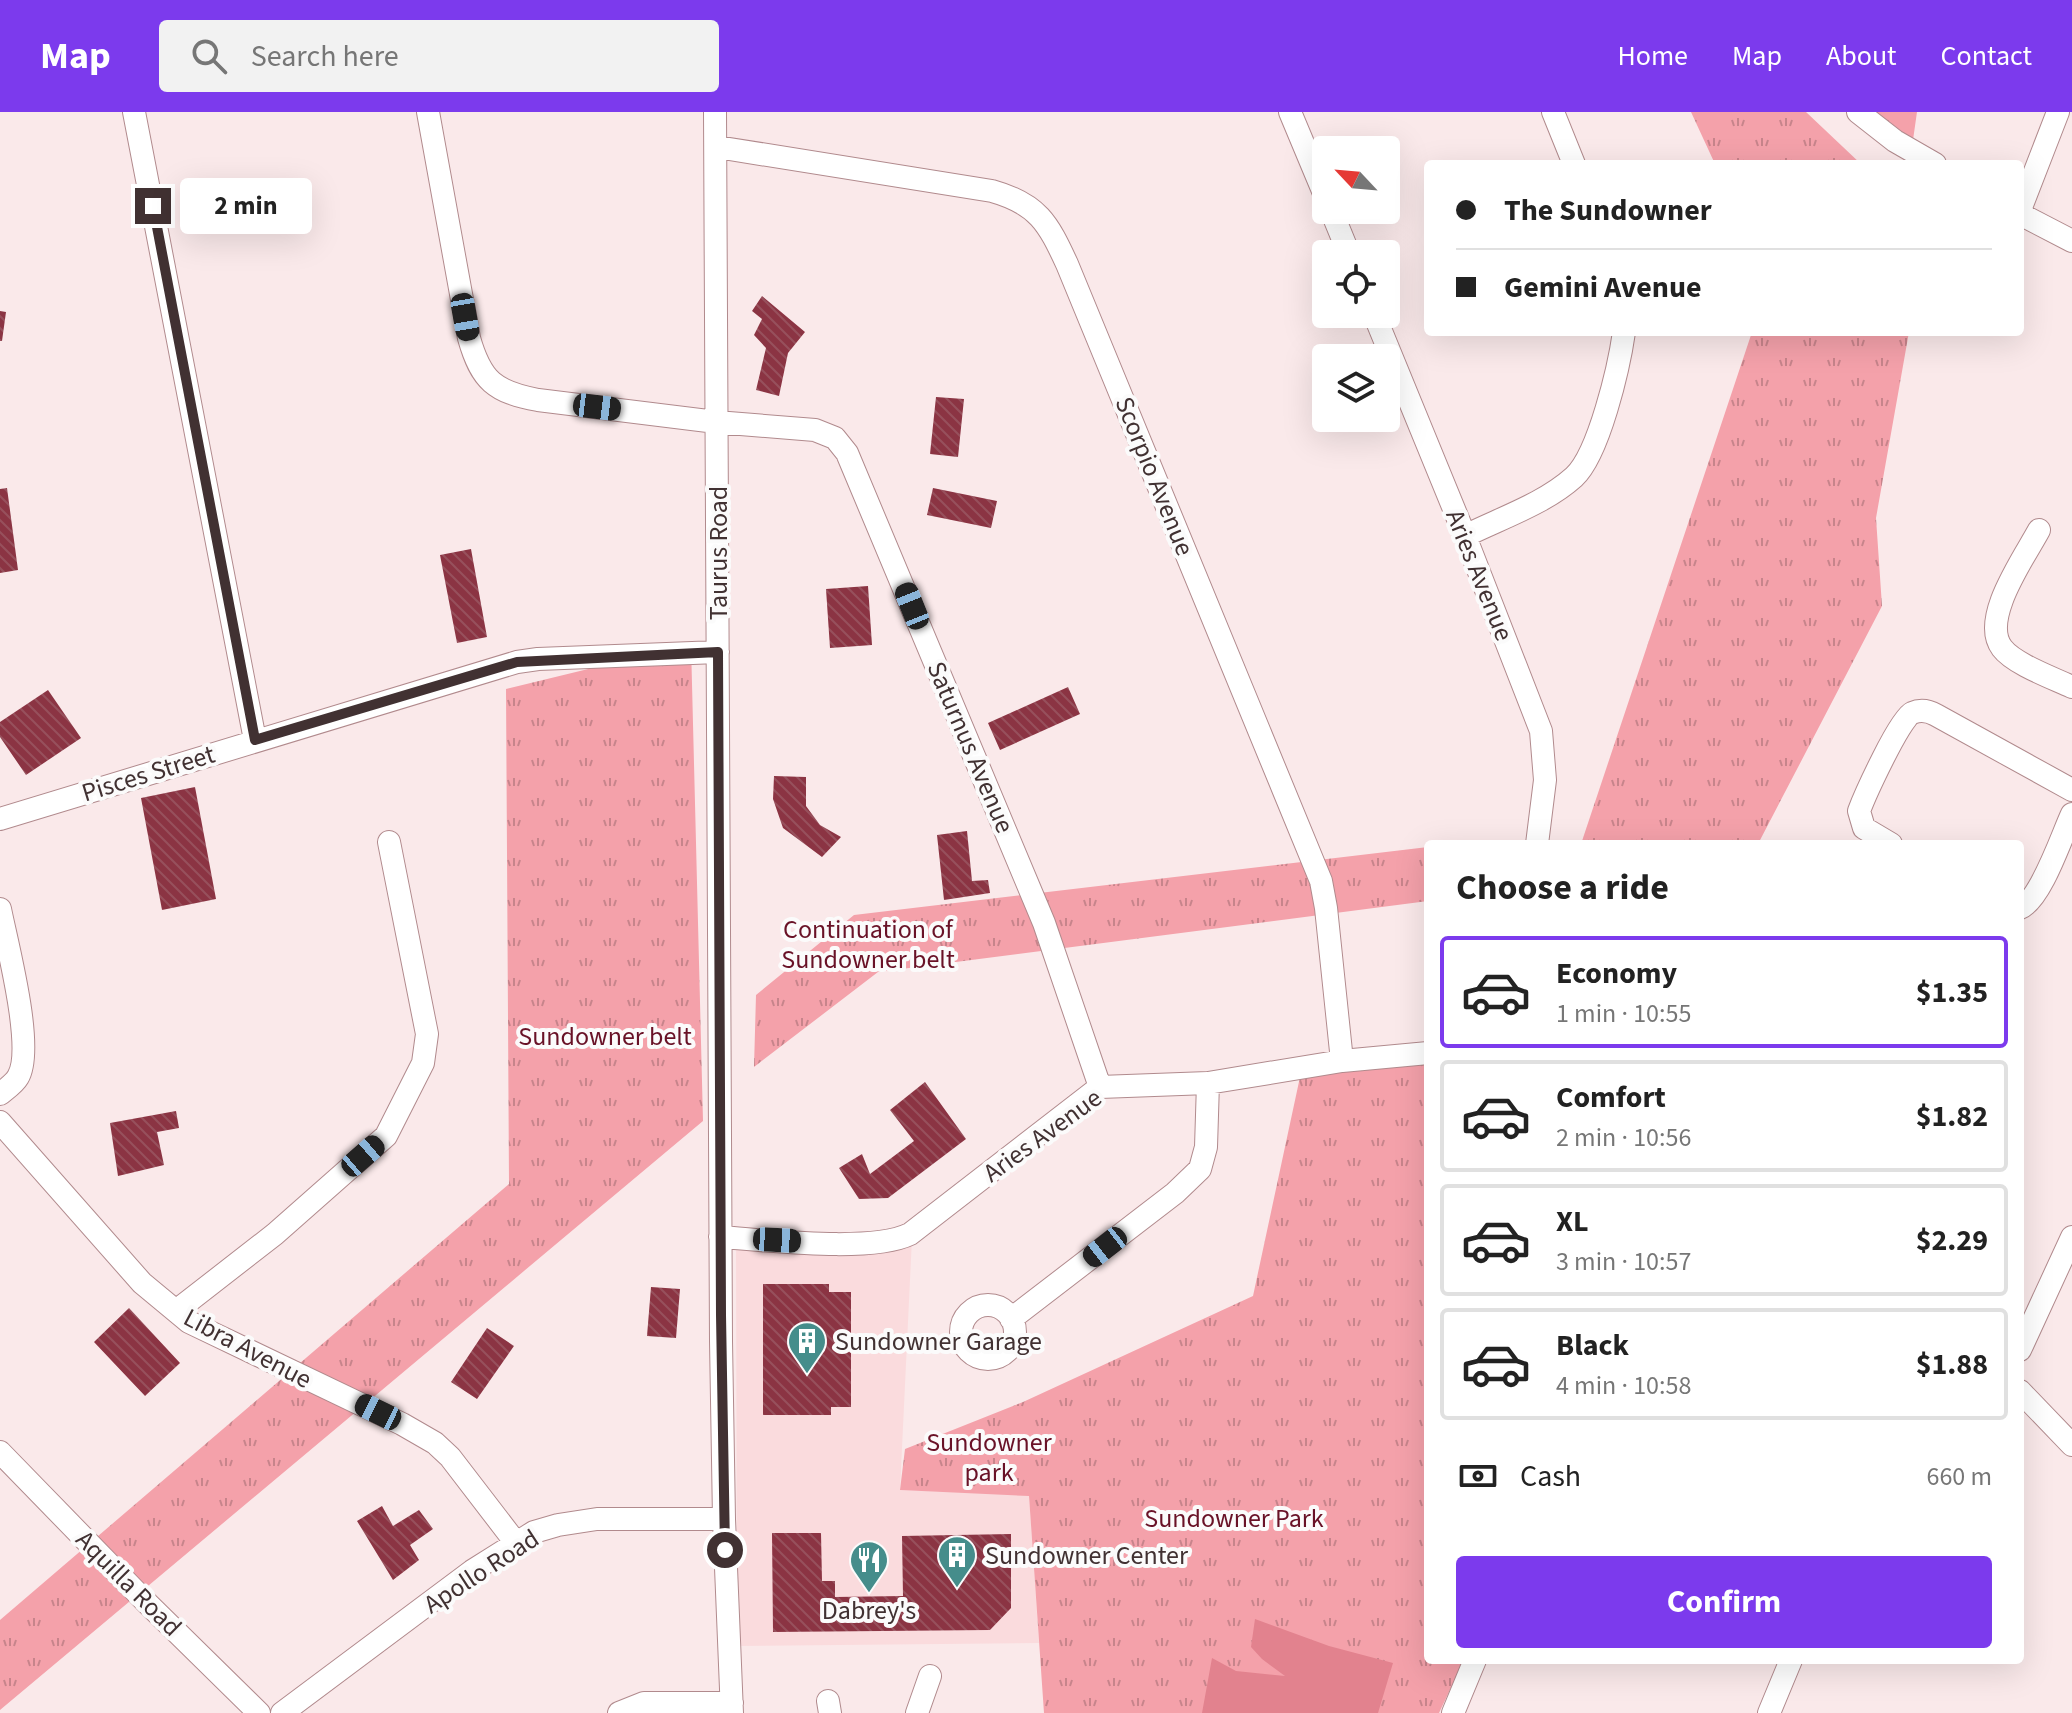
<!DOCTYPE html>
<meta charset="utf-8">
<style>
:root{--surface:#fff;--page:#f2f2f2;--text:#222;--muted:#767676;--line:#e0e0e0;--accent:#7c3aed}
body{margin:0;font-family:"Source Sans 3",sans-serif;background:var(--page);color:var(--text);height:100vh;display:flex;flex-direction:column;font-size:30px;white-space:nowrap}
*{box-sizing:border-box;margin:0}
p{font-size:26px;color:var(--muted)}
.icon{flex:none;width:44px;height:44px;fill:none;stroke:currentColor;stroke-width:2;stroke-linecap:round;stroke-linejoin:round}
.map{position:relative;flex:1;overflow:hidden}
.details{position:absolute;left:1424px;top:728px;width:600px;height:824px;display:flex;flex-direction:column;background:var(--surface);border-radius:8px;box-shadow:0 8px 32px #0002}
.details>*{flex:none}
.top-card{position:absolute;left:1424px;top:48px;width:600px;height:176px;border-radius:8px;box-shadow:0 8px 32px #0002;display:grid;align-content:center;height:176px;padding:0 32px;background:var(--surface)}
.needle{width:52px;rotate:296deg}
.fabs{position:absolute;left:1312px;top:24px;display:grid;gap:16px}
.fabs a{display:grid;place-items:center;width:88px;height:88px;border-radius:8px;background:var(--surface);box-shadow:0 8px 32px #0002;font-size:40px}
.end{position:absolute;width:36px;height:36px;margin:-18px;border:10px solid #413132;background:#fff;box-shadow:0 0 0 4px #fff}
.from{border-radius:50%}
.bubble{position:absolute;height:56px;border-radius:8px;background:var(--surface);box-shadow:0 8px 32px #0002;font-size:26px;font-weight:700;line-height:56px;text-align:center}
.car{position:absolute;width:24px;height:48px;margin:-24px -12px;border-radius:10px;box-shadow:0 0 6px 2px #0007;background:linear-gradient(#222 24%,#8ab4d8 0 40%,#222 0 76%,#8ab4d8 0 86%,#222 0)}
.top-card b{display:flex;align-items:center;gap:28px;height:76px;font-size:30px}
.top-card b+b{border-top:2px solid var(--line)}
.top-card i{width:20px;height:20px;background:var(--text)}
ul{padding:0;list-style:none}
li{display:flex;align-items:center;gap:24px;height:112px;margin:0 16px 12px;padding:0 16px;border:4px solid var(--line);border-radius:8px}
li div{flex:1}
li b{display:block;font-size:30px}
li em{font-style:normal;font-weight:700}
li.current{border-color:var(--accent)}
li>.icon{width:72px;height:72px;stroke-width:1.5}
h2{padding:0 32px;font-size:36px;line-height:96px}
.pay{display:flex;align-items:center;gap:20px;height:88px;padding:0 32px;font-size:30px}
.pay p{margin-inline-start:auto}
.button{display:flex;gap:16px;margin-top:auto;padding:16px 32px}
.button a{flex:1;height:92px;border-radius:8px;background:var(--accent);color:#fff;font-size:32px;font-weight:700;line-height:92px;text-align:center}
header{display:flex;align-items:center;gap:48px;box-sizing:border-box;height:112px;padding:0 40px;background:var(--accent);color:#fff}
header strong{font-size:38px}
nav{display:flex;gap:44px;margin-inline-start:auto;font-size:28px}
.search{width:560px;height:72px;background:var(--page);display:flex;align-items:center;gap:20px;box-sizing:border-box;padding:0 28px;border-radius:8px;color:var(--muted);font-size:30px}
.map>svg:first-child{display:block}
.built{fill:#fadbdd}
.grass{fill:url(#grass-tufts)}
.water{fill:#e2828e}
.building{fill:url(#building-back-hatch)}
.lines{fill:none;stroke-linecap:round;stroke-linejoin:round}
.minor-casing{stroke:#b18a8d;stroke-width:24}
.minor{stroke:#fff;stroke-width:22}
.route{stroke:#413132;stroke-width:10}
.labels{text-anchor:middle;stroke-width:8;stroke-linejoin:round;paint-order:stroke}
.street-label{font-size:26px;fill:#413132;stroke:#fbfbfb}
.park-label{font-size:26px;fill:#691227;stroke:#fbfbfb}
.poi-label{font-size:26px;fill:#413132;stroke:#fbfbfb;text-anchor:start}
</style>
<header>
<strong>Map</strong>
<div class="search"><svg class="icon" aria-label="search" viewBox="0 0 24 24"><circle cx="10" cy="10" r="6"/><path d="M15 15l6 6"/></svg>Search here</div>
<nav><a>Home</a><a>Map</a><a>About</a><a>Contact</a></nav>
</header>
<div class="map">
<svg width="2072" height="1601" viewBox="0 0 2072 1601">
<defs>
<pattern id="grass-tufts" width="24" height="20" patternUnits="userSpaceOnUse" patternTransform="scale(2)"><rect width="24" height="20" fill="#f4a1aa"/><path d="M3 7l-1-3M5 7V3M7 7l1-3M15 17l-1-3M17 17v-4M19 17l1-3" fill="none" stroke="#c7848b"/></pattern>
<pattern id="building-back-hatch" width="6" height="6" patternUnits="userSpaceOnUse" patternTransform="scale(2)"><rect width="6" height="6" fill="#8b3443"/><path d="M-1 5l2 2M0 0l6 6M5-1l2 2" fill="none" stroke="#97505c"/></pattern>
</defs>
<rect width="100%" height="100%" fill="#fae9ea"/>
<path class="built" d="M736,1122L912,1126L900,1378L1029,1383L1039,1531L737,1534Z"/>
<path class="grass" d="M1691,0H1806L1861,52H1715Z
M1876,0H1917L1913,28Z
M1752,220H1909L1876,406L1882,494L1758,732H1581Z
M691,532L703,1009L0,1598V1508L509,1072L506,577Z
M1428,735V789L878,860L754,955L756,883L854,803Z
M1428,945V1548H1464L1439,1601H1044L1029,1384L900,1378L905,1337L1023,1290L1253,1184L1300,965Z"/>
<path class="water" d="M1255,1507L1329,1534L1393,1551L1378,1601H1202L1212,1546L1236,1559L1285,1564L1262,1547L1251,1535Z"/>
<path class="building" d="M762,184L805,220L788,241L779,284L756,278L766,236L754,223L762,207L752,199Z
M0,199L6,200L2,229H0Z
M936,285L964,287L958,345L930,342Z
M7,376L18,458L0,461V377Z
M933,376L997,389L991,416L927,403Z
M471,437L487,525L457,531L440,443Z
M868,474L872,533L830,536L826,477Z
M1068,575L1080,602L1000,638L988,611Z
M48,578L81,626L26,663L0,625V610Z
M774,664L806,665V694L820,713L841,725L822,745L783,716L773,687Z
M195,675L216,787L162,798L141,686Z
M967,719L972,769L988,768L990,781L944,788L937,723Z
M925,970L966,1027L888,1086L859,1087L839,1056L862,1042L870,1062L914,1029L890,998Z
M176,999L179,1016L157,1020L164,1053L118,1064L110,1011Z
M763,1172H829V1180H851V1295H831V1303H763Z
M651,1175L680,1177L676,1226L647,1224Z
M129,1196L180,1251L145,1284L94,1230Z
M487,1216L514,1234L477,1287L451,1270Z
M382,1394L393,1414L419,1398L433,1417L410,1433L419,1448L393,1468L357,1409Z
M772,1421H821L822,1469H835V1485L903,1484L902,1424L1011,1422V1496L990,1518L773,1520Z"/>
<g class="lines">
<g class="minor-casing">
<path id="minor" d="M134,0L255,628
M428,0L469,226C481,269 495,280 538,288L716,310L815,318L835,326L847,341L1044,811L1100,975
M715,0L721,1229L724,1407L732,1601
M1290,0L1326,86
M1553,0L1574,52
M1858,0L1895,29L1935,52
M717,35L992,79C1038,92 1048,111 1067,152L1321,769L1326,796L1342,949
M1331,98L1349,142
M2020,98L2058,0
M2020,102L2072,129
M1374,202L1465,424L1541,619L1545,668L1537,732
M2039,418C2024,446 1980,507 2002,536C2014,552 2053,566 2072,575
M1465,424C1501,406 1544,392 1574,365C1599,342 1619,255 1624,220
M0,707L517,550L538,547L718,540
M1891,732L1864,716L1859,699C1865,683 1900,606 1912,601C1921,597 1929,599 1936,603L2072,678
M2020,796C2041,788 2062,723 2072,702
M0,797C7,832 35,937 18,965C14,972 6,977 0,982
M0,1010L142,1171L189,1210L402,1312L435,1331L450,1345L516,1431
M720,1125C767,1128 871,1141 910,1122L1100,975L1208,971L1342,949L1428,941
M961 1220a27 27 0 1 1 54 0a27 27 0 1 1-54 0Z
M176,1199L275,1122L386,1024L423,951L427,922L389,730
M1011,1207L1175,1081L1200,1057L1206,1035L1208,971
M2020,1238L2072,1125
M2020,1279L2072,1333
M0,1340L145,1489L259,1601
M828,1589L830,1601
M282,1601L472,1459L534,1420L558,1413L597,1407H724
M619,1601L644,1591H732
M917,1601L930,1564
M1453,1601L1475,1548
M1769,1601L1791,1548"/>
</g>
<use href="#minor" class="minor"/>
</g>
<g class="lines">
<path class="route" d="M153,94L255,628L517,550L718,540L721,1203L725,1438"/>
</g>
<defs>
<g id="building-pin" transform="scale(2)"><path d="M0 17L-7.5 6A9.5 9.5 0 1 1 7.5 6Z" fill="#458d8b" stroke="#fbfbfb"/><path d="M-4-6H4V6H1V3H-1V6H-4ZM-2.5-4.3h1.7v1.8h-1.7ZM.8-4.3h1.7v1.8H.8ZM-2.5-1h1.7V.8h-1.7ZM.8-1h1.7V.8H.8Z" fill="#fff"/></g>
<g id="restaurant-pin" transform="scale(2)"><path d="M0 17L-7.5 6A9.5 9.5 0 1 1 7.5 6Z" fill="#458d8b" stroke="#fbfbfb"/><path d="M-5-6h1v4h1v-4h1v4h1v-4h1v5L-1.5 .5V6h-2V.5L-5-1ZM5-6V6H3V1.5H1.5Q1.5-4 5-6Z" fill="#fff"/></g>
</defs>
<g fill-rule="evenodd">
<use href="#building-pin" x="807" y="1229"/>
<use href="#building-pin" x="957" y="1443"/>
<use href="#restaurant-pin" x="869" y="1448"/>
</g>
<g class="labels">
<g class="street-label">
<text transform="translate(1155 364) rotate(68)" y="9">Scorpio Avenue</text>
<text transform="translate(718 441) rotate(-90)" y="9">Taurus Road</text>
<text transform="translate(1480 463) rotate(68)" y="9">Aries Avenue</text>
<text transform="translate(971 635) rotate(67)" y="9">Saturnus Avenue</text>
<text transform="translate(148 661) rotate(-17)" y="9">Pisces Street</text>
<text transform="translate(1042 1023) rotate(-36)" y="9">Aries Avenue</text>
<text transform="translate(248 1236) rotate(28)" y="9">Libra Avenue</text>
<text transform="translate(481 1459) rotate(-33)" y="9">Apollo Road</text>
<text transform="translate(129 1471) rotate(45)" y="9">Aquilla Road</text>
</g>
<g class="park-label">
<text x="868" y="826">Continuation of<tspan x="868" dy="30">Sundowner belt</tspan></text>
<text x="605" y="933">Sundowner belt</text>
<text x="989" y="1339">Sundowner<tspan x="989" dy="30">park</tspan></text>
<text x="1234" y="1415">Sundowner Park</text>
</g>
<g class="poi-label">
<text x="835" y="1238">Sundowner Garage</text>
<text x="985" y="1452">Sundowner Center</text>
<text x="869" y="1507" text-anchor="middle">Dabrey's</text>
</g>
</g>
</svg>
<div class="fabs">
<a><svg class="needle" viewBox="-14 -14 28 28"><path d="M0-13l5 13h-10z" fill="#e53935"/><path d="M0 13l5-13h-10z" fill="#767676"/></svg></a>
<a><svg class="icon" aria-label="locate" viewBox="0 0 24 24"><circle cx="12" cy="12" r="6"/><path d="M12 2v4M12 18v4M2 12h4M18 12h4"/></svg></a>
<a><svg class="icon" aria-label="layers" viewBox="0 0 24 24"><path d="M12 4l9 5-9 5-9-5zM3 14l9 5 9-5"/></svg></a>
</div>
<i class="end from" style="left:725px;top:1438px"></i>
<i class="end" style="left:153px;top:94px"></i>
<div class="bubble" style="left:180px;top:66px;width:132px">2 min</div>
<i class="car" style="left:465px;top:205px;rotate:170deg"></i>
<i class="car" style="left:597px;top:295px;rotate:97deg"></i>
<i class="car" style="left:912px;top:494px;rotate:338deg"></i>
<i class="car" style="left:363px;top:1044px;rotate:49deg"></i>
<i class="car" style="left:777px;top:1128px;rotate:93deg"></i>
<i class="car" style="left:1105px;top:1135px;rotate:232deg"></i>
<i class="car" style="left:378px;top:1300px;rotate:296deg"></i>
<div class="top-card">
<b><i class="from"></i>The Sundowner</b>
<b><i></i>Gemini Avenue</b>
</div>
<section class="details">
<h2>Choose a ride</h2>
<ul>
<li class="current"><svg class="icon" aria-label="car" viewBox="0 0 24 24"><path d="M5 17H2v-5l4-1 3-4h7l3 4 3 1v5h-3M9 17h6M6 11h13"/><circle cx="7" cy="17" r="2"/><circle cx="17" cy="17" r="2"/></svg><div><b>Economy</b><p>1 min · 10:55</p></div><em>$1.35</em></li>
<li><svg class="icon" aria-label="car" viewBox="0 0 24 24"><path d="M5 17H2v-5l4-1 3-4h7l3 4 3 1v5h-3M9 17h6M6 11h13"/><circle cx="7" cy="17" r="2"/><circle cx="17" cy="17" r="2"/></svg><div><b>Comfort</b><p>2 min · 10:56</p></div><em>$1.82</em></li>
<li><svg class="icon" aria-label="car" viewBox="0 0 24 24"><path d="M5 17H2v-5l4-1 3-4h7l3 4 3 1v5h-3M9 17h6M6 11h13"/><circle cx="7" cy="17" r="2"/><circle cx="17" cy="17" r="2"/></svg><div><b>XL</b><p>3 min · 10:57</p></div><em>$2.29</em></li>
<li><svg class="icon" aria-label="car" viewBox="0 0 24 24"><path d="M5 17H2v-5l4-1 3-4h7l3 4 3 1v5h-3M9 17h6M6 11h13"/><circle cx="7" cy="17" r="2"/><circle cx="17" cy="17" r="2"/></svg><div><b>Black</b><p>4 min · 10:58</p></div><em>$1.88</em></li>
</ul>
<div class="pay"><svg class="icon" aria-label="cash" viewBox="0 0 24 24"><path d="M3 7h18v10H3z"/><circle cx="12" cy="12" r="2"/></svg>Cash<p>660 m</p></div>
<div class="button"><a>Confirm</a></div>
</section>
</div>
